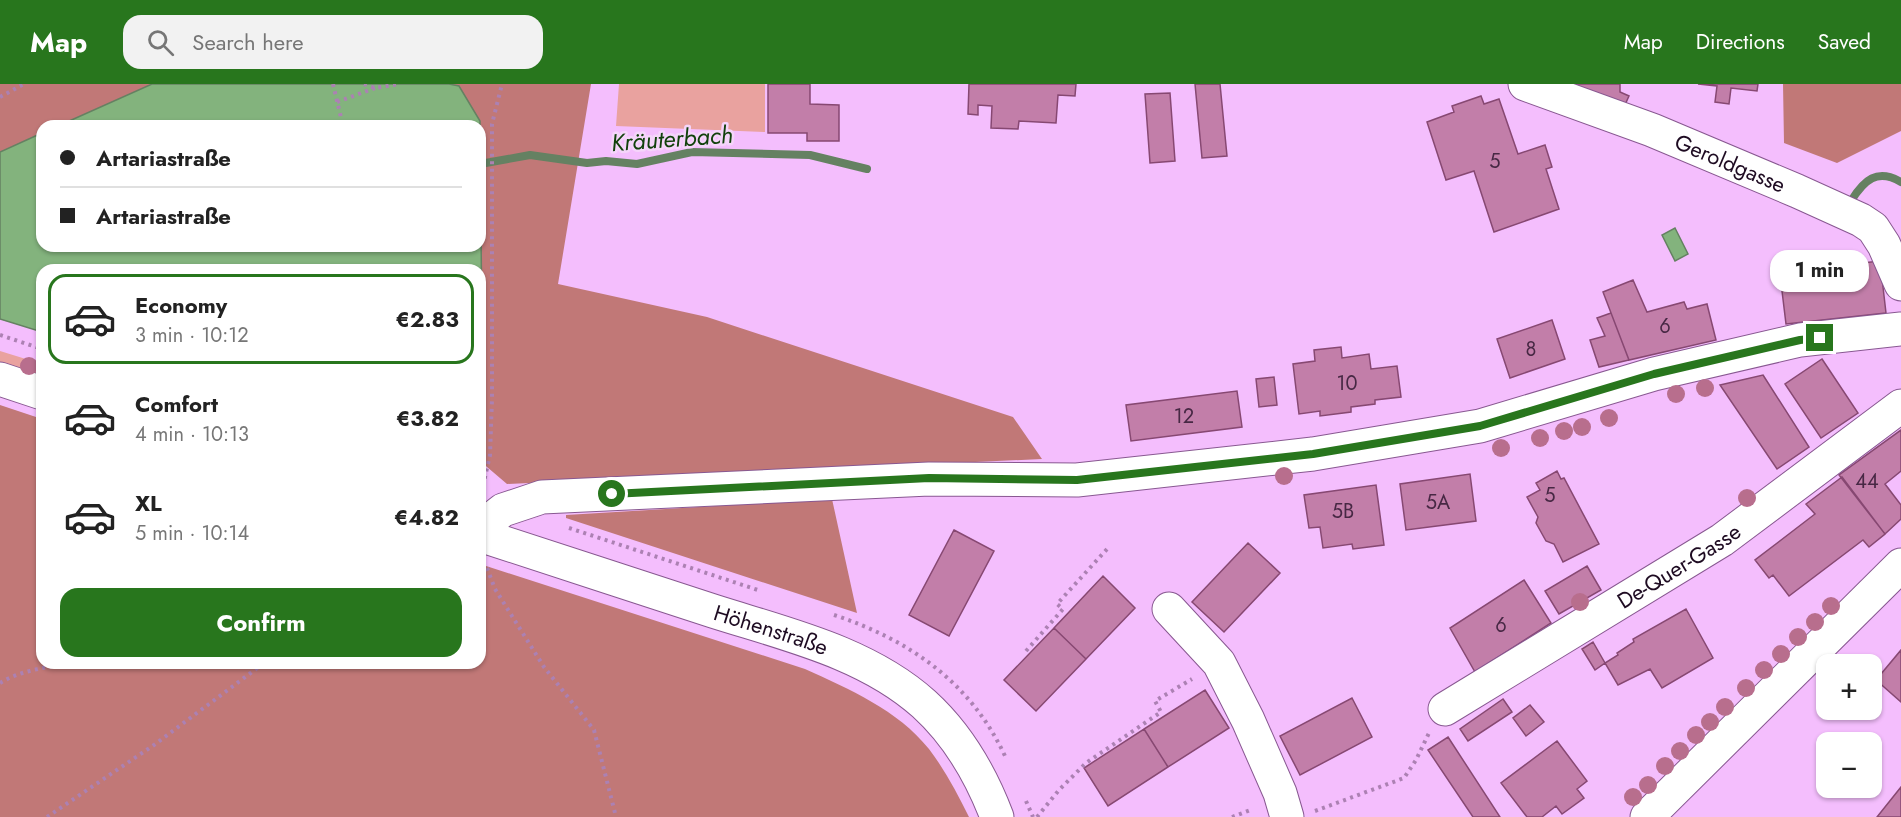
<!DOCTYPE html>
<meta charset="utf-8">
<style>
:root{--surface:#fff;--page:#f2f2f2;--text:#222;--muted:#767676;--line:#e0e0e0;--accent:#28761d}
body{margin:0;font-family:Jost,sans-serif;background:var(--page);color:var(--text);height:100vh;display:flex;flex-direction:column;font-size:22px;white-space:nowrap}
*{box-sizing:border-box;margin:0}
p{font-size:20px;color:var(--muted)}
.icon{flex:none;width:33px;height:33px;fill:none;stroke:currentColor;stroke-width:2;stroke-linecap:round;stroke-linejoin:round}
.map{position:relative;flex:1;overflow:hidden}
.panel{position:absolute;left:36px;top:180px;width:450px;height:405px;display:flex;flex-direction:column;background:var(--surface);border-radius:18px;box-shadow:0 2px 4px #0004}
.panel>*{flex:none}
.guide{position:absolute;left:36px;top:36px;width:450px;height:132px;border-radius:18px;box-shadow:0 2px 4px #0004;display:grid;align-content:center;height:132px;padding:0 24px;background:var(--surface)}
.fabs{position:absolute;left:1816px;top:570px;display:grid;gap:12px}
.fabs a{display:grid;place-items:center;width:66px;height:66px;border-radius:12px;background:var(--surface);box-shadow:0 2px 4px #0004;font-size:30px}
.end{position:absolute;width:27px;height:27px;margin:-14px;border:8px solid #28761d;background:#fff;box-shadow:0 0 0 3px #fff}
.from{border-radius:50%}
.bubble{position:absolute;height:42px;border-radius:18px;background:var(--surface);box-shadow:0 2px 4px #0004;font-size:20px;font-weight:700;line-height:42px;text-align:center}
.guide b{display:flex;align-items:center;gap:21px;height:57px;font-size:22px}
.guide b+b{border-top:2px solid var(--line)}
.guide i{width:15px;height:15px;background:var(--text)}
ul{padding:10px 0 0;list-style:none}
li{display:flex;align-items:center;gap:18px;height:90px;margin:0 12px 9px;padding:0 12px;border:3px solid transparent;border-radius:18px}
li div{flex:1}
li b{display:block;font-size:22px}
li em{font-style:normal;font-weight:700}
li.on{border-color:var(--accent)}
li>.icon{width:54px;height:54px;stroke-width:1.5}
.action{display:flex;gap:12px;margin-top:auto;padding:12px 24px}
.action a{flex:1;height:69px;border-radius:18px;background:var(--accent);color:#fff;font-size:24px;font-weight:700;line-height:69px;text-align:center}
header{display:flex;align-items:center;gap:36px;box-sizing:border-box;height:84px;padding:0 30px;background:var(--accent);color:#fff}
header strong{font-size:28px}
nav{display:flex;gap:33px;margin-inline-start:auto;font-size:21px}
.search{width:420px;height:54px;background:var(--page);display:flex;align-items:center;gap:15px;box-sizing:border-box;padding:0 21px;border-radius:18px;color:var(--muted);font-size:22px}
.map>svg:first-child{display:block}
.green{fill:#e9a29f}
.forest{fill:#c17877;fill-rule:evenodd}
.water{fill:#83b37d;stroke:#658162;stroke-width:1.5}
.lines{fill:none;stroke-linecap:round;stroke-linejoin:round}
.stream{stroke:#658162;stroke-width:8}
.building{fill:#c27ea9;stroke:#874872;stroke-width:1.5}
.minor-casing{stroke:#885891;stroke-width:35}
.major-casing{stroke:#885891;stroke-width:35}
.path{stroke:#ac81b3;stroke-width:4;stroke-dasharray:3 4.5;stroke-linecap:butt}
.minor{stroke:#fff;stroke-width:33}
.major{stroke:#fff;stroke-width:33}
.tree{fill:#b86e8d}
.route{stroke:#28761d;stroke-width:8}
.labels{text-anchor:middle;stroke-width:5;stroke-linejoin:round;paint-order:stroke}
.number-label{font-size:20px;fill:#472844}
.street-label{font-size:22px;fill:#1e0b22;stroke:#f5d5fa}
.water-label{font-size:24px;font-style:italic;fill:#11410b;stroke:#f5d5fa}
</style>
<header>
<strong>Map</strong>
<div class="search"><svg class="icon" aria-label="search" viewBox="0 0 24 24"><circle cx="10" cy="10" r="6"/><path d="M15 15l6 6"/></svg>Search here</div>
<nav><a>Map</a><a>Directions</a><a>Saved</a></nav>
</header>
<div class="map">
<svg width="1901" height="733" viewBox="0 0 1901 733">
<rect width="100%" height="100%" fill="#f4befd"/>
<path class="green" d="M619,0H765V48L616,42Z
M0,267L42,280V293L0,279Z"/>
<path class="forest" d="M0,0H591L558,200L707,233L1013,333L1042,375L507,400L480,377V186H42V248L0,235ZM42,42H480V162H42Z
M1783,0H1901V47L1837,79L1784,59Z
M0,321L42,335V579H480V480L805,585C849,605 898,626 929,665C945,686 957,709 969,733H0Z
M832,415L857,529L566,434V431Z"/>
<path class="water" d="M152,0H449L459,2L480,37V42H58Z
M42,49V162H480V68L482,236L480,245V186H42V248L0,235V68Z
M1675,144L1688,170L1675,177L1662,151Z"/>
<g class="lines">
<path class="stream" d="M480,80L530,71L587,79L606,77L637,80L692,68L810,71L867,85
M1851,117C1864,96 1877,84 1901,98"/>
</g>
<path class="building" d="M768,0H810V20L839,21V57H807V49H768Z
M969,0H1076L1075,12L1058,11L1056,39L1019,37L1018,45L991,44L992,22L978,21V31L968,30Z
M1195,0H1220L1227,72L1202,74Z
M1573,0H1620V8L1629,12L1624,23Z
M1698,0H1758L1757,7L1731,4L1729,20L1715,18L1717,2Z
M1170,9L1175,77L1150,79L1145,10Z
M1481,12L1484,20L1499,15L1518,70L1545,61L1552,83L1546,85L1559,125L1494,148L1474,87L1446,96L1427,38L1454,28L1452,22Z
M1880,177L1886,229L1786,240L1782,207L1837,201L1835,182Z
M1633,196L1647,228L1684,218L1687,225L1707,220L1716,256L1629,276L1603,208Z
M1611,229L1629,276L1599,283L1590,256L1605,252L1597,234Z
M1552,236L1565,275L1510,294L1497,255Z
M1341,263L1342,274L1369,270L1371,285L1397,282L1401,313L1375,316V320L1351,323V328L1320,332V327L1299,330L1293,280L1315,277L1314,266Z
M1822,275L1858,329L1821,354L1785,300Z
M1763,291L1809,363L1777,385L1720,301Z
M1274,293L1277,321L1259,323L1256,295Z
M1237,307L1242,343L1131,357L1126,321Z
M1901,346V387L1885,400L1901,421V435L1885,450L1839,391Z
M1557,387L1561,395L1564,394L1599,460L1563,478L1554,460L1546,457L1536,439L1538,433L1527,413L1540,406L1536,399Z
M1470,390L1476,437L1406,446L1400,400Z
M1842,393L1885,450L1869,463L1863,456L1789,512L1773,491L1769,494L1755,476L1815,430L1806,420Z
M1376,401L1384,461L1353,465L1352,460L1323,464L1320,443L1309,444L1304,411Z
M954,446L994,467L949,552L909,531Z
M1248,459L1280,489L1224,548L1192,518Z
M1587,482L1601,506L1559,530L1545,507Z
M1103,492L1135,524L1086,575L1054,544Z
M1524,496L1551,539L1475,588L1450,544Z
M1686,525L1713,574L1662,604L1650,585L1618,601L1605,579L1618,571L1617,569L1634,558L1633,555Z
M1054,544L1086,575L1036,627L1004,596Z
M1593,558L1605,579L1595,586L1582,565Z
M1901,566V618L1876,596Z
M1205,606L1229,644L1168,683L1144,645Z
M1352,614L1372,653L1300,691L1280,652Z
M1503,615L1512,628L1468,657L1460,645Z
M1530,621L1544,638L1526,652L1513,634Z
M1144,645L1168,683L1108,722L1084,684Z
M1448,653L1500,733H1473L1428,666Z
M1557,657L1587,697L1577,705L1584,714L1562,730L1556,722L1542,733H1527L1501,699Z
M1901,703V733H1877Z"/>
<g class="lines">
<g class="minor-casing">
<g id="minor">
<path id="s1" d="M1525,0L1652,46L1797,107L1861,136L1873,144L1884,161L1901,200"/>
<path d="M480,444L503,426L542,413L929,395L1077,396L1313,370L1480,342L1654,290L1800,256L1901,245"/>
<path d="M1169,525L1219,579L1248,636L1280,709L1287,733"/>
<path id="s2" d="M1445,625L1722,456L1901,322"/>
</g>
</g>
<g class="major-casing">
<g id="major">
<path d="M0,295L42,309"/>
<path id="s3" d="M480,451C558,476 635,502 713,527C785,550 866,568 924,620C957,650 981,691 997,733"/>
<path d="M1647,733L1901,481"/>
</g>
</g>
<path class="path" d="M333,0L343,42
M364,0L375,4L400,0
M0,13L24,0
M337,18L375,4
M0,251L42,265
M483,402L490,371L492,315V40L502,0
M569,444L761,507
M487,484L495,505L544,583L594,646L616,733
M834,531C910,556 971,599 1005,672
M1026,567L1063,525L1057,520L1108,464
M0,599C21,586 48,583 72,579
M1026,717L1033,733
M1315,727L1404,694L1416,676L1429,649
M47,733L154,661L264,579
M1037,733L1059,706L1086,679L1161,628L1155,617L1192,595
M1232,733L1253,725"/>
<use href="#minor" class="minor"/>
<use href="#major" class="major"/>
</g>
<g class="tree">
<circle cx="29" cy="282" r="9"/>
<circle cx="1705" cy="304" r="9"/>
<circle cx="1676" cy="310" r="9"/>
<circle cx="1609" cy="334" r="9"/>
<circle cx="1582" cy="343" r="9"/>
<circle cx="1564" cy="347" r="9"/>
<circle cx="1540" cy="354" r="9"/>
<circle cx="1501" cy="364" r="9"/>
<circle cx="1284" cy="392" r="9"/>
<circle cx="1747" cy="414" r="9"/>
<circle cx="1580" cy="518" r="9"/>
<circle cx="1831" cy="522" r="9"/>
<circle cx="1815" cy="538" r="9"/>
<circle cx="1798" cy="553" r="9"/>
<circle cx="1781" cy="570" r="9"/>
<circle cx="1764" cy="586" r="9"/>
<circle cx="1746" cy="604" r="9"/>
<circle cx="1725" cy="623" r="9"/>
<circle cx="1710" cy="638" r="9"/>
<circle cx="1696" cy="651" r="9"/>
<circle cx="1680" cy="667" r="9"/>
<circle cx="1665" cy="682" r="9"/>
<circle cx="1648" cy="701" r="9"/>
<circle cx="1633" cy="713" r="9"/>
</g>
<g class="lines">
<path class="route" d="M612,410L929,394L1077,396L1313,370L1480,342L1654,290L1800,256L1820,254"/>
</g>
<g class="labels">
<g class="number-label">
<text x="1495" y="84">5</text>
<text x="1665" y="249">6</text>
<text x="1531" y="272">8</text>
<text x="1347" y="306">10</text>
<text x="1184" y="339">12</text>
<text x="1867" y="404">44</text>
<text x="1550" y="418">5</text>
<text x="1438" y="425">5A</text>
<text x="1343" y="434">5B</text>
<text x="1501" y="548">6</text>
</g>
<g class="street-label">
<text dy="8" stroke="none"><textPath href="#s1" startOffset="220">Geroldgasse</textPath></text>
<text dy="8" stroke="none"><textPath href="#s2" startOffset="274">De-Quer-Gasse</textPath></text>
<text dy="8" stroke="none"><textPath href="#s3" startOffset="306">Höhenstraße</textPath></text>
</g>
<g class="water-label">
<text transform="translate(672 55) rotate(-4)" y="8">Kräuterbach</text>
</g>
</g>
</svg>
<div class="fabs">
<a>+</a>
<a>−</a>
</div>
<i class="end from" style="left:612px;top:410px"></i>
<i class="end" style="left:1820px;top:254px"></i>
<div class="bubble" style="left:1770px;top:166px;width:99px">1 min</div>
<div class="guide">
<b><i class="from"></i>Artariastraße</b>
<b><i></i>Artariastraße</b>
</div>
<section class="panel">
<ul>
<li class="on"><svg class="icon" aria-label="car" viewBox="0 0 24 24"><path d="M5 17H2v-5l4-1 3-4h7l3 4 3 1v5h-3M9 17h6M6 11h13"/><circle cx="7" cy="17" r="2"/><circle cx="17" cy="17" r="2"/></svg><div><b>Economy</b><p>3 min · 10:12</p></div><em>€2.83</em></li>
<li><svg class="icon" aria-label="car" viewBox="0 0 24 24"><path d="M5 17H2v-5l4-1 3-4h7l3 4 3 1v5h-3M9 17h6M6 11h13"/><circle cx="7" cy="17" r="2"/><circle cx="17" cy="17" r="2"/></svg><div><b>Comfort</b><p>4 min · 10:13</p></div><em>€3.82</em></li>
<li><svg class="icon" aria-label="car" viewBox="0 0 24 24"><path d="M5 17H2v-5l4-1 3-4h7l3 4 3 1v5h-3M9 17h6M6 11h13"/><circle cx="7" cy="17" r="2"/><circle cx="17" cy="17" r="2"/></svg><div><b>XL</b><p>5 min · 10:14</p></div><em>€4.82</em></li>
</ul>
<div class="action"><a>Confirm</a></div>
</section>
</div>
